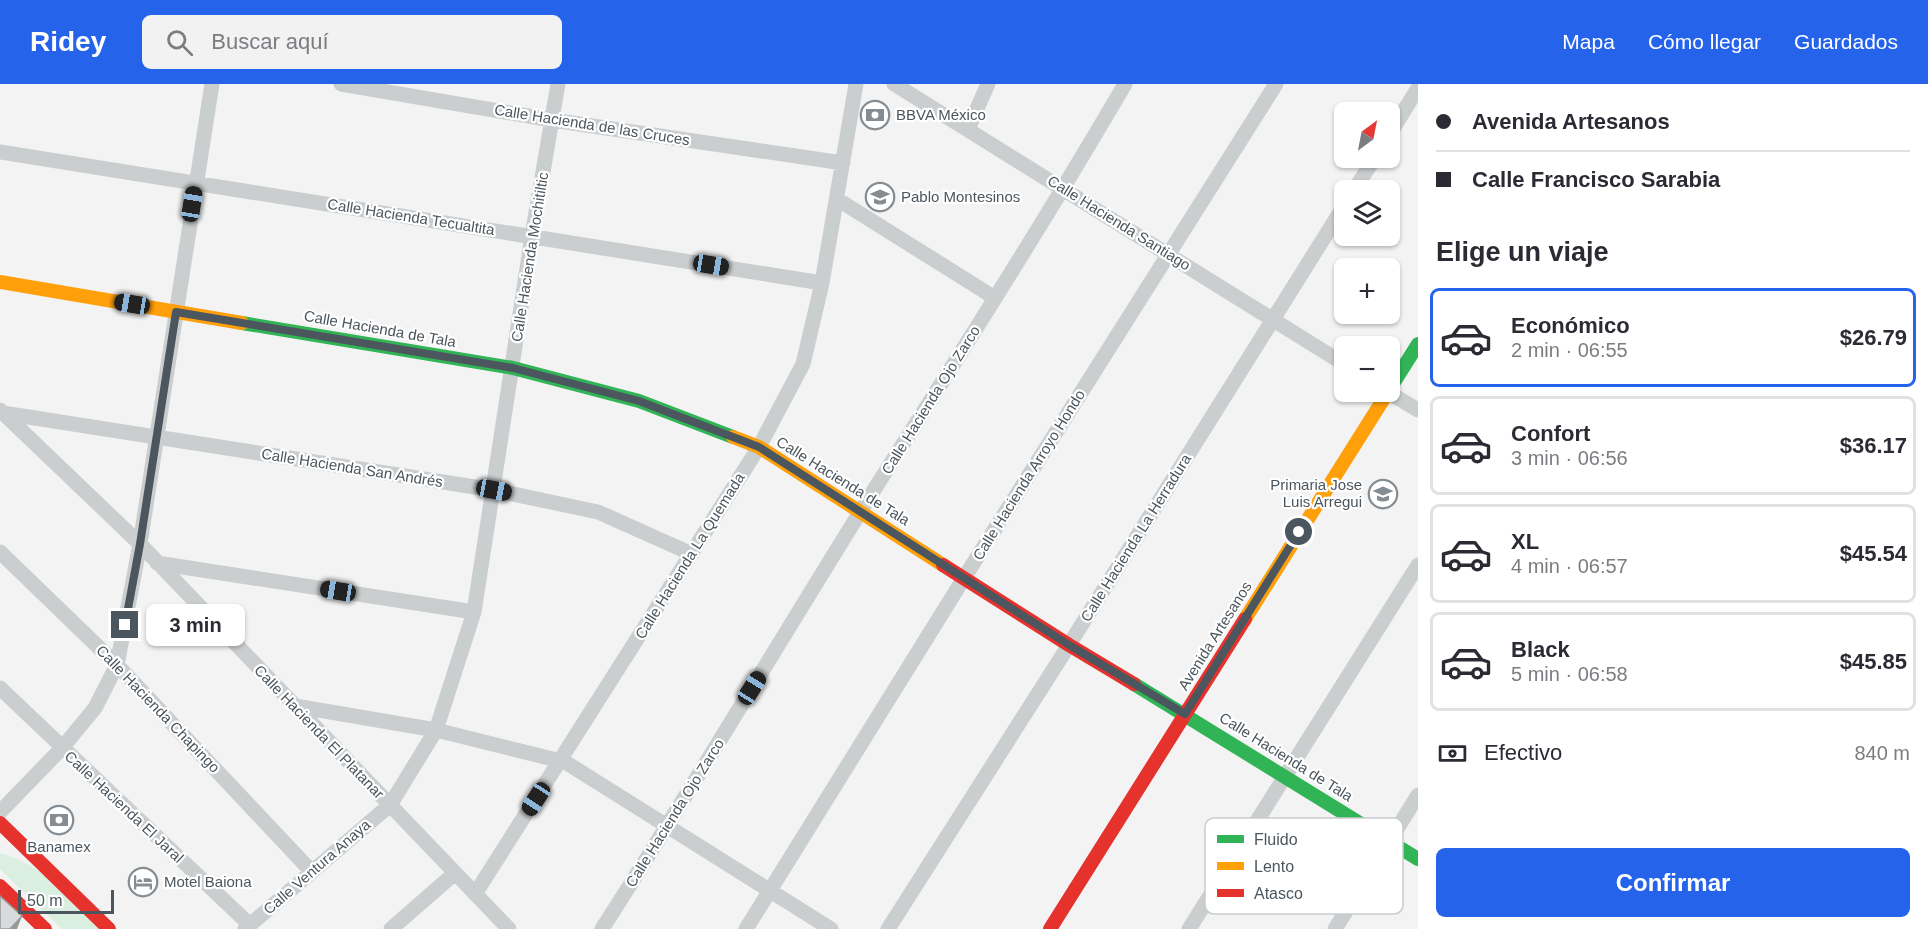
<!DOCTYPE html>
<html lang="es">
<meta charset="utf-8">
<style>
:root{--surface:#fff;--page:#f2f2f3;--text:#2b2b33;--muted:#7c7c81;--line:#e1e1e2;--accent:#2563eb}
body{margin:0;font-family:Helvetica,sans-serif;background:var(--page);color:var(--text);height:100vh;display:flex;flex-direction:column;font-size:22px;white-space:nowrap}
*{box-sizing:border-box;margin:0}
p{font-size:20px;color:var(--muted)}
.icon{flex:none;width:33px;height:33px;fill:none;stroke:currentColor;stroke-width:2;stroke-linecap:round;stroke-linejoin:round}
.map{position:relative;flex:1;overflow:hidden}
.details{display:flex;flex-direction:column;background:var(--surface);width:510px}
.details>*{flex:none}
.top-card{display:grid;align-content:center;height:132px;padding:0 18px;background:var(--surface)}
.needle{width:39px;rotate:32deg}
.buttons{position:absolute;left:1334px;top:18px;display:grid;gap:12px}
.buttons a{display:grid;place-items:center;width:66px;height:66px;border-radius:9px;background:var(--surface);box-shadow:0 2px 4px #0004;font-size:30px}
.scale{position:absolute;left:18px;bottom:15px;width:96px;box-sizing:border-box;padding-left:6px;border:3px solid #4c565e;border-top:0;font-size:16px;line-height:21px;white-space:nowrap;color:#4c565e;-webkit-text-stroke:4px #fff;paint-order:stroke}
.end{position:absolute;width:27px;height:27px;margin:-14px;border:8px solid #4c565e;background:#fff;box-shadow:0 0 0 3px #fff}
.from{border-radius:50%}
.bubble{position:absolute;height:42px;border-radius:9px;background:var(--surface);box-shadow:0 2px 4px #0004;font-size:20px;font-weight:800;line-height:42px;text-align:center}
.car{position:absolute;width:18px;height:36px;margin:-18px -9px;border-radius:8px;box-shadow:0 0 4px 2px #0007;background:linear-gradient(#222 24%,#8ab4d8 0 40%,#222 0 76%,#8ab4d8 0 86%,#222 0)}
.top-card b{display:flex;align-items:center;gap:21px;height:57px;font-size:22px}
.top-card b+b{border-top:2px solid var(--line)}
.top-card i{width:15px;height:15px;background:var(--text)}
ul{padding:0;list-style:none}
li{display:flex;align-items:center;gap:18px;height:99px;margin:0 12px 9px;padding:0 6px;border:3px solid var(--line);border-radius:9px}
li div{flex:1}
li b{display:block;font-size:22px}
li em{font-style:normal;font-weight:800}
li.selected{border-color:var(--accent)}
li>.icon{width:54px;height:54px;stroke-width:1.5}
h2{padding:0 18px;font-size:27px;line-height:72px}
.pay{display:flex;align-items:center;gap:15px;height:66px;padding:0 18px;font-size:22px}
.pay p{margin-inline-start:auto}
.primary-button{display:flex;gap:12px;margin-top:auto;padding:12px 18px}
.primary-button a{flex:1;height:69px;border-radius:9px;background:var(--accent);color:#fff;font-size:24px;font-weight:800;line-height:69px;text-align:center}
header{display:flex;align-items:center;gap:36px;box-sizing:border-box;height:84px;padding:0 30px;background:var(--accent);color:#fff}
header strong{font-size:28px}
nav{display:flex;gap:33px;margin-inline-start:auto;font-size:21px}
.search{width:420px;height:54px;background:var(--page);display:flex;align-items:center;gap:15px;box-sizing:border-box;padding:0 21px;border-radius:9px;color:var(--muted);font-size:22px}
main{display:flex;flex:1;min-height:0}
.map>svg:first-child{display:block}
.green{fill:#dbefe1}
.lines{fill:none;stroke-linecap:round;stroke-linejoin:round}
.street{stroke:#cbcecf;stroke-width:15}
.fast{stroke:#30b455;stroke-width:14}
.slow{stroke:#ff9f0a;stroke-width:14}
.jam{stroke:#e5322d;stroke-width:14}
.shaded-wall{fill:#98999a}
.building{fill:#d9dadc;stroke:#98999a;stroke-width:1.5}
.route{stroke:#4c565e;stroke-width:8}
.labels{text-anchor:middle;stroke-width:4.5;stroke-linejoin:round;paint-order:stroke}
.poi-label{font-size:15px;fill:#4c565e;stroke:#fff;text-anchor:start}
.street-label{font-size:15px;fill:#4c565e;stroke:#fff}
.key{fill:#fff;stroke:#c9cccf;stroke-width:1.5}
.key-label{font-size:16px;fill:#4c565e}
</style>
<header>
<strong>Ridey</strong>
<div class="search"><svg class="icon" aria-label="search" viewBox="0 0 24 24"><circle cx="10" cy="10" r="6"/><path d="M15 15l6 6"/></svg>Buscar aquí</div>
<nav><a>Mapa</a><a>Cómo llegar</a><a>Guardados</a></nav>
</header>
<main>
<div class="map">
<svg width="1418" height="845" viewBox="0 0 1418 845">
<rect width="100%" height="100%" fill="#f3f3f3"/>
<path class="green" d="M0,769C42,779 69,815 98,845H62L0,785Z"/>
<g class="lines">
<path class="street" d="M341,0L552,36L843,79
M894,0L1344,280
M968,45L988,0
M1389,51L1418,4
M0,68L822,199
M1354,106L1375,74
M837,115L995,214
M1388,308L1418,326
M0,326L140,460L509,845
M3,329L494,406L598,428L692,470
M0,468L117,581L312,788
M157,479L474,528
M0,604L250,841
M295,622L436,646L565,678L831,845
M0,728L62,664L95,624L117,581L140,460L212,0
M475,810L759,363L803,280L822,199L856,0
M245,845L390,721L436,646L474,528L532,152L558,0
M391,845L455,789
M602,845C691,706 775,565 862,425C951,284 1041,144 1125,0
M746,845L964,494L1276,0
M888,845L1069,561L1344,122
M1189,845L1418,481
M1335,845L1418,711"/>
<path class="fast" d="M242,239L513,284L639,317L733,353
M1389,306L1418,260
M1134,600L1418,775"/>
<path class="slow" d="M0,198L242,239
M733,353L759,363L943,481
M1245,535L1388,308"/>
<path class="jam" d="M943,481L1069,561L1134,600
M0,739L109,845
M0,802L45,845
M1050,845L1245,535"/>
</g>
<path class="shaded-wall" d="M22,832L17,845H10Z"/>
<path class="building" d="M0,812L22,832L10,845H0Z"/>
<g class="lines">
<path class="route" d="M125,541L140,460L176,228L513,284L639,317L759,363L1069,561L1185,630L1299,448"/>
</g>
<defs>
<g id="bank-ring" transform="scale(1.5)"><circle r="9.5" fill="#fff" stroke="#868d92" stroke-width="1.5"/><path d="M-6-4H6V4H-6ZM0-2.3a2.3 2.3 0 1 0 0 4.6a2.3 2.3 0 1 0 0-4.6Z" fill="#868d92"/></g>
<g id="school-ring" transform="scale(1.5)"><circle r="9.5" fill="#fff" stroke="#868d92" stroke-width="1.5"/><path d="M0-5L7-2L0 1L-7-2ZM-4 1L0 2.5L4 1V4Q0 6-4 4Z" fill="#868d92"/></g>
<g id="hotel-ring" transform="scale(1.5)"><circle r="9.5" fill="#fff" stroke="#868d92" stroke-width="1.5"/><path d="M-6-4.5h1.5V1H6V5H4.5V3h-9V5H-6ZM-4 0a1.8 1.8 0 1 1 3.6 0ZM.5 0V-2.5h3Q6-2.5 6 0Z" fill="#868d92"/></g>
</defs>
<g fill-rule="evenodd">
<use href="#bank-ring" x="875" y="31"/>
<use href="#school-ring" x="880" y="113"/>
<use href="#school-ring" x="1383" y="410"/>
<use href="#bank-ring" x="59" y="736"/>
<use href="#hotel-ring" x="143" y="798"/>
</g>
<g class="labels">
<g class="poi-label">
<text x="896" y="36">BBVA México</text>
<text x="901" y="118">Pablo Montesinos</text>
<text x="1362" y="406" text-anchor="end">Primaria Jose<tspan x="1362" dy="17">Luis Arregui</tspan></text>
<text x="59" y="768" text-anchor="middle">Banamex</text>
<text x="164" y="803">Motel Baiona</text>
</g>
<g class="street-label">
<text transform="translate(592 41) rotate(9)" y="5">Calle Hacienda de las Cruces</text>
<text transform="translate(411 133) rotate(9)" y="5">Calle Hacienda Tecualtita</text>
<text transform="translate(1119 139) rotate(32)" y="5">Calle Hacienda Santiago</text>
<text transform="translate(530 173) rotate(-81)" y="5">Calle Hacienda Mochitiltic</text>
<text transform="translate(380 245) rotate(10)" y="5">Calle Hacienda de Tala</text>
<text transform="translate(931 316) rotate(-58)" y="5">Calle Hacienda Ojo Zarco</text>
<text transform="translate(352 384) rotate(9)" y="5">Calle Hacienda San Andrés</text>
<text transform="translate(1029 391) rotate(-58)" y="5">Calle Hacienda Arroyo Hondo</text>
<text transform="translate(843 397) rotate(32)" y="5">Calle Hacienda de Tala</text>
<text transform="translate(1136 454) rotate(-58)" y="5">Calle Hacienda La Herradura</text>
<text transform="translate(690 472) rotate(-58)" y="5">Calle Hacienda La Quemada</text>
<text transform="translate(1215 552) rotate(-58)" y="5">Avenida Artesanos</text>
<text transform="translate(158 625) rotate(46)" y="5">Calle Hacienda Chapingo</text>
<text transform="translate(319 648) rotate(46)" y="5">Calle Hacienda El Platanar</text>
<text transform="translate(1286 673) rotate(32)" y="5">Calle Hacienda de Tala</text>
<text transform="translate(124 723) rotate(43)" y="5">Calle Hacienda El Jaral</text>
<text transform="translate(675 729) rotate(-58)" y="5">Calle Hacienda Ojo Zarco</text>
<text transform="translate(317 783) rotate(-41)" y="5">Calle Ventura Anaya</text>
</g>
</g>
<rect x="1205" y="734" width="198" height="96" rx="9" class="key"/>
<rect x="1217" y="751" width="27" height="8" fill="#30b455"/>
<rect x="1217" y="778" width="27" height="8" fill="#ff9f0a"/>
<rect x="1217" y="805" width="27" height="8" fill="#e5322d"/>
<g class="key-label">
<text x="1254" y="761">Fluido</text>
<text x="1254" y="788">Lento</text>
<text x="1254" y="815">Atasco</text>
</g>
</svg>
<div class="buttons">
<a><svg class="needle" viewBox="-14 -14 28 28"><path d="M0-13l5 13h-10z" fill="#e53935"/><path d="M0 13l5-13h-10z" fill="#7c7c81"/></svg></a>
<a><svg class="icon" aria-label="layers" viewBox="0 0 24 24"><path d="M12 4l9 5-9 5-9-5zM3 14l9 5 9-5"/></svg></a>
<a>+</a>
<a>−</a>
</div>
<div class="scale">50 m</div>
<i class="end from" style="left:1299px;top:448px"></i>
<i class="end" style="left:125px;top:541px"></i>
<div class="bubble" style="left:146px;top:520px;width:99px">3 min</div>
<i class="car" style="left:192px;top:120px;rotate:9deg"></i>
<i class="car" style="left:711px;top:181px;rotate:99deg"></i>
<i class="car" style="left:132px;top:220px;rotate:279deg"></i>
<i class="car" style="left:494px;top:406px;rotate:101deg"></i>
<i class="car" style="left:338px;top:507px;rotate:279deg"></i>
<i class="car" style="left:752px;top:604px;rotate:32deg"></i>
<i class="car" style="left:536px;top:715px;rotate:213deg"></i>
</div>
<section class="details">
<div class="top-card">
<b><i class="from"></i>Avenida Artesanos</b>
<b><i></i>Calle Francisco Sarabia</b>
</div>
<h2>Elige un viaje</h2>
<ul>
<li class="selected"><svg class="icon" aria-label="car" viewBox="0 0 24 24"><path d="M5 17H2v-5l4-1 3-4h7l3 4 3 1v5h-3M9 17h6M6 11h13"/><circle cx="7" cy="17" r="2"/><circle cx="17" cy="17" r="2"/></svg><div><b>Económico</b><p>2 min · 06:55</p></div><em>$26.79</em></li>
<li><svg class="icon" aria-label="car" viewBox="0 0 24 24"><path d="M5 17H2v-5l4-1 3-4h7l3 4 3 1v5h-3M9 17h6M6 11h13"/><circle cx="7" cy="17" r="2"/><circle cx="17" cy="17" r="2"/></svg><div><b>Confort</b><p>3 min · 06:56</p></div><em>$36.17</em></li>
<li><svg class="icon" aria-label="car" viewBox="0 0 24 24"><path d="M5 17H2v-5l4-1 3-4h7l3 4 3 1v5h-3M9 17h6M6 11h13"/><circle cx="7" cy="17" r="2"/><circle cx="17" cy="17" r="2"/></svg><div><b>XL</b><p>4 min · 06:57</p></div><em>$45.54</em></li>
<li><svg class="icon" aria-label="car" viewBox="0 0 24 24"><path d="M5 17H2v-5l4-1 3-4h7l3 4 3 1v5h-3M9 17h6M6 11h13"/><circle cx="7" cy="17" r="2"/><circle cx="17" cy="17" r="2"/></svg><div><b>Black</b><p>5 min · 06:58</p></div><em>$45.85</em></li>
</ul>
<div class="pay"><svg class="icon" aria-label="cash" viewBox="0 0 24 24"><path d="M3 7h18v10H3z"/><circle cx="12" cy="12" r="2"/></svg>Efectivo<p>840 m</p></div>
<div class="primary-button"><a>Confirmar</a></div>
</section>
</main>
